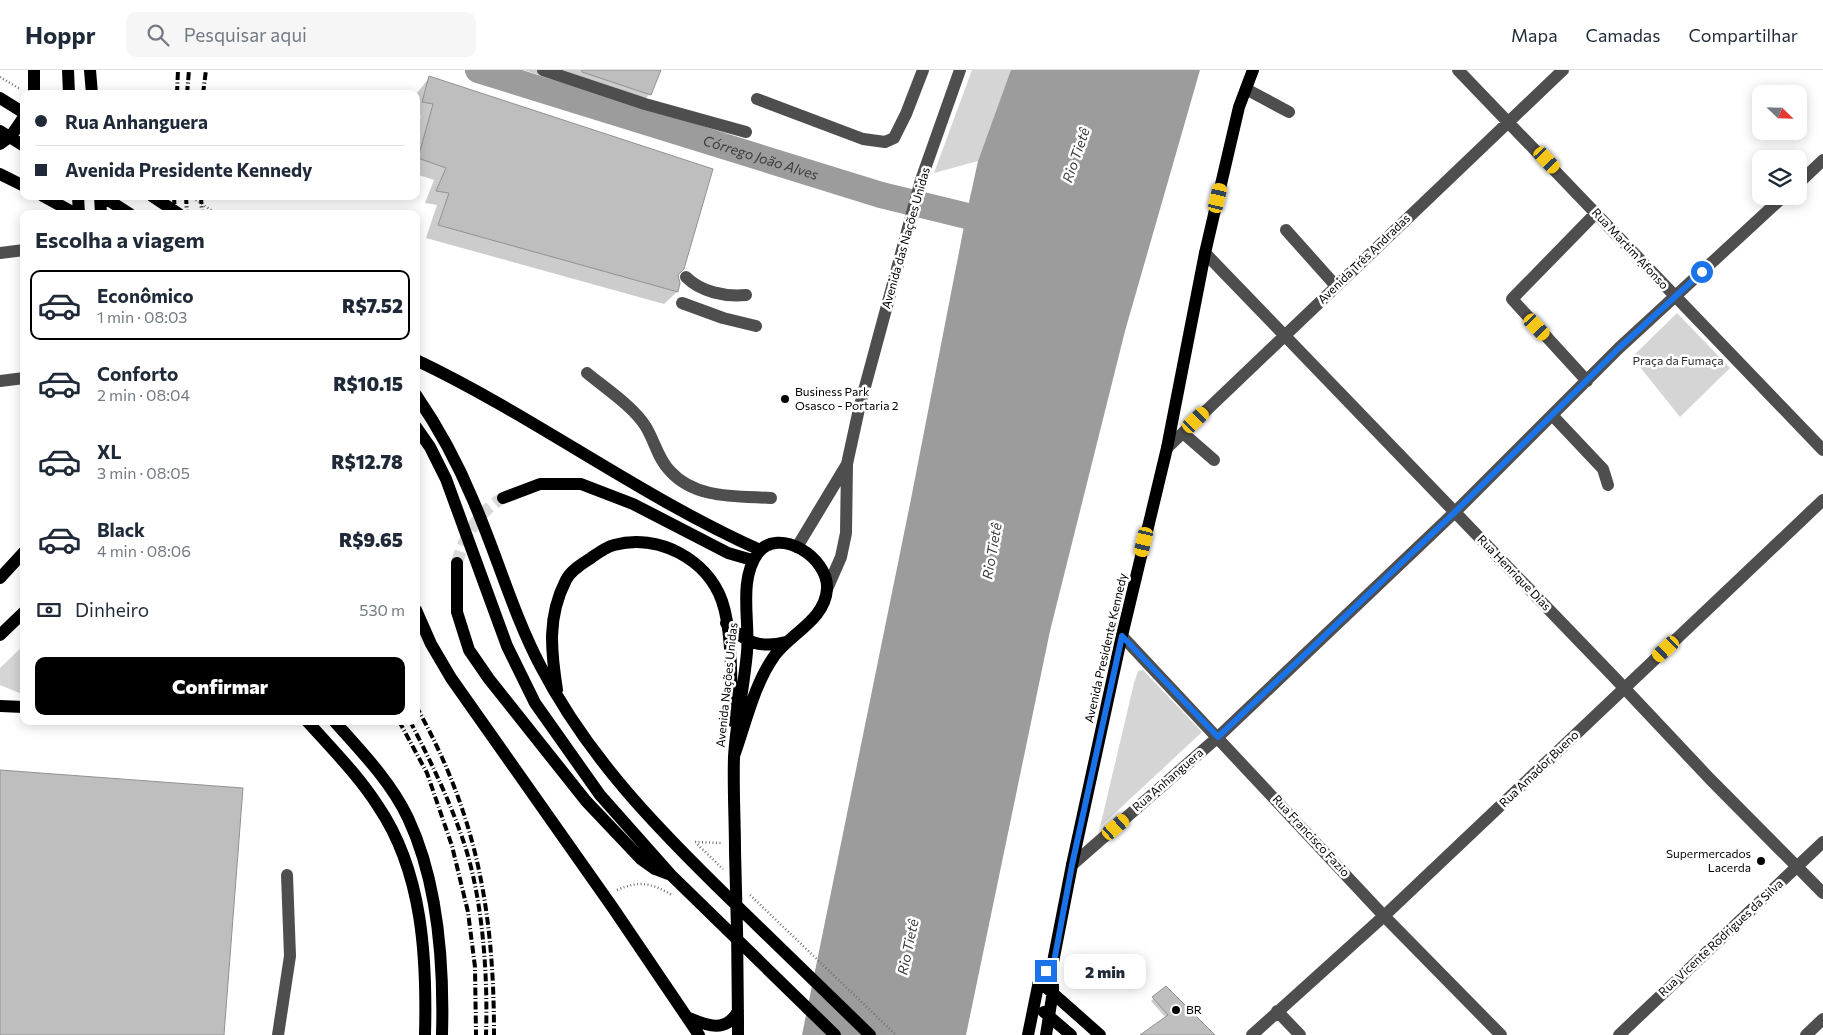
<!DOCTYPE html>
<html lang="pt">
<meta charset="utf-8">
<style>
:root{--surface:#fff;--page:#f6f6f7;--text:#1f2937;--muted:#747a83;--line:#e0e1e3;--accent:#000}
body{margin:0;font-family:Commissioner,sans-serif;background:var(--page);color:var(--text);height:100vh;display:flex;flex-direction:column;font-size:19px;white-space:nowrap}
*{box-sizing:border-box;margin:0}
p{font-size:16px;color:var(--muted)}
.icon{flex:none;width:28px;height:28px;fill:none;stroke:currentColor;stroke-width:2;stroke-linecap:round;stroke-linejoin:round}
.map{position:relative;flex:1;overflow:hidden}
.drawer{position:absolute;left:20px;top:140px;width:400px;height:515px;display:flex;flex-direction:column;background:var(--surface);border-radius:10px;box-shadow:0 2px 12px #0003}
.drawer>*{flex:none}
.top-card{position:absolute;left:20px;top:20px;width:400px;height:110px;border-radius:10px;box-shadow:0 2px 12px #0003;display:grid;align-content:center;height:110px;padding:0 15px;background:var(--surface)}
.needle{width:32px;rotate:113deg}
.controls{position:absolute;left:1752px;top:15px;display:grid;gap:10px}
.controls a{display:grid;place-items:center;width:55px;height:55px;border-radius:10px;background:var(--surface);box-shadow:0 2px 12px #0003;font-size:25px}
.end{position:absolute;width:22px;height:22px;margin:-11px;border:6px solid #1a73e8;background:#fff;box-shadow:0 0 0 2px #fff}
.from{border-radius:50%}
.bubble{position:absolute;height:35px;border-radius:10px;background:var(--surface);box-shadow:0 2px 12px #0003;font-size:16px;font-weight:800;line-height:35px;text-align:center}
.car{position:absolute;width:15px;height:30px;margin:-15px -8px;border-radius:6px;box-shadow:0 0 4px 1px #0007;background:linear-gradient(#f5c518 24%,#345 0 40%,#f5c518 0 76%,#345 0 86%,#f5c518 0)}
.top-card b{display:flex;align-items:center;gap:18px;height:48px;font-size:19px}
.top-card b+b{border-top:1px solid var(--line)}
.top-card i{width:12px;height:12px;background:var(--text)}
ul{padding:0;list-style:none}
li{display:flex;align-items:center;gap:15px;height:70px;margin:0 10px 8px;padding:0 5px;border:2px solid transparent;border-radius:10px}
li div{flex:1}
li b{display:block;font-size:19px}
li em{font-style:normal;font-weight:800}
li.on{border-color:var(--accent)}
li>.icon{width:45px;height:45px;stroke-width:1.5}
h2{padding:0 15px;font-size:22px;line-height:60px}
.pay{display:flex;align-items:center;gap:12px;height:55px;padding:0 15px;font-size:19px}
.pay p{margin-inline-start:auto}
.primary-button{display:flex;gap:10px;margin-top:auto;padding:10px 15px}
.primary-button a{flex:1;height:58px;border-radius:10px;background:var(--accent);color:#fff;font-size:20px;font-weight:800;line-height:58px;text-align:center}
header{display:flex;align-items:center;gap:30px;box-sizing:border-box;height:70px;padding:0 25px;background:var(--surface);border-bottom:1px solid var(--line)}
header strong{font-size:24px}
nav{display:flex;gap:28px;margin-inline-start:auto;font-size:18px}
.search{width:350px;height:45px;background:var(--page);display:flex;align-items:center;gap:12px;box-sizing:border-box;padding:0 18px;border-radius:10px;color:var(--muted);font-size:19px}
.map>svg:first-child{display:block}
.green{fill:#d5d5d5}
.water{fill:#9c9c9c}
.shadow{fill:#0003}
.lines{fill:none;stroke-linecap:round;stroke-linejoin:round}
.river{stroke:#9c9c9c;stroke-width:26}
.building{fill:#bebebe;stroke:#929292}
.major-tunnel{stroke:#d9d9d9;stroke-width:12;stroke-dasharray:12 6;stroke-linecap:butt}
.path{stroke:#707070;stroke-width:2.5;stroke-dasharray:1 2.5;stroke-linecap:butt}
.minor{stroke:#4e4e4e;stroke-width:12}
.major{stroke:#000;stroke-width:12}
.rail{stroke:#000;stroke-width:4;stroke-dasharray:8 2.5 1 2.5;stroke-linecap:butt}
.route{stroke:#1a73e8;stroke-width:6}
.poi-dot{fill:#000;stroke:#fff;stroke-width:2}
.labels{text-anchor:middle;stroke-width:5;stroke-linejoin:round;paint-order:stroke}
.street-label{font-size:12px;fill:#000;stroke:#fff}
.park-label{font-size:12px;fill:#2c2c2c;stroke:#fff}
.poi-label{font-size:12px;fill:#000;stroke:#fff;text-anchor:start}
.water-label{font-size:14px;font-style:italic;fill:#3d3d3d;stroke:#fff}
</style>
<header>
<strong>Hoppr</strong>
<div class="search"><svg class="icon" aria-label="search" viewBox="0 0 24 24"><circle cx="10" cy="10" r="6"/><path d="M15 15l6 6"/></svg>Pesquisar aqui</div>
<nav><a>Mapa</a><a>Camadas</a><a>Compartilhar</a></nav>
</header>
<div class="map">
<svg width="1823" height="965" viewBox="0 0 1823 965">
<rect width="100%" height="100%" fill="#fff"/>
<path class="green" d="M972,0H1012L978,91L934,103Z
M1677,243L1730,298L1680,347L1632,287Z
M24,575V624H22L0,615V598Z
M1143,600L1202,662L1100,757L1134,613L1138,601Z"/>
<path class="water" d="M1011,0H1200L1125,261L1050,561L966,965H802L910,434L966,146L978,91Z"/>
<path class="shadow" d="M524,0H660L650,24L637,37Z
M429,8L677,205L679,213L677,222L664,234L426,168L437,135L425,133L434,110L416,104V62L421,46L416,45V24Z
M1166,918L1213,965H1143L1166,948L1151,931Z"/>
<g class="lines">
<path class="river" id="s1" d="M478,0L881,125L1000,154"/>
</g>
<path class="building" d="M582,0H661L651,25L582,2Z
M429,6L713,99L684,199L678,205L680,213L678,222L438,155L449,123L436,121L446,98L418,88L433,34L422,32Z
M0,700L243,718L224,965H0Z
M1166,916L1215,965H1140L1168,945L1152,927Z"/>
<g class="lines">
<path class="major-tunnel" d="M457,493C464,466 479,441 503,428"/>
<path class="path" d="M0,7L20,19
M190,126L217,144
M695,772L723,799
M695,772L721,773
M617,820C640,810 651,813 672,825
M750,825L896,965"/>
<path class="minor" d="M543,0L645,34L746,62
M1458,0L1823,380
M1246,19L1289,42
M757,29L863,69L885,72L894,68L906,44L923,0
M1799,113L1823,90
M1286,160L1336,216
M0,183L24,180
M1205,183L1612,605L1710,709L1823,823
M686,207C701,222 725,227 746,225
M682,233L723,248L756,256
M587,303C605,318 634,337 646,357C655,372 658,389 670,401C695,429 736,426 771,428
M0,311L24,308
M1587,311L1512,229L1596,143
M1552,345L1603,399L1608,415
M1183,363L1214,390
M1167,378L1563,0
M797,477L847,394
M827,519L841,487L846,463L847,394L859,339L921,110L960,0
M1122,566L1384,846L1501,965
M1072,795L1218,667L1455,442L1619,278L1784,126
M1277,941L1300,965
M278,965L290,886L287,805
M1252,965L1384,846L1823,430
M1619,965L1823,772
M1806,965L1823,949"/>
<path class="major" d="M68,0L69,24
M90,0L92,24
M34,24V0
M0,28L24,43
M0,61L24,76
M0,74L11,66L24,47
M0,104L24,116
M43,126L76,144
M78,126L79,144
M100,126L101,144
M102,126L130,144
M152,126L179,144
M416,290C534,346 641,427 760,480
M416,325C438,357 458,394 473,430C497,485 513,544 541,597C589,689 659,760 732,831C778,876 824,920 870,965
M416,357L430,377L446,409L507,576L535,633L600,725L671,805L835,965
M503,428L540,414H581L633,434L728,483L752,490
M457,493V542L469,580L489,609L586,731L641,789L655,799L668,804
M0,508L24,482
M416,540L431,574L451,608L613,838L699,965
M726,553C744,572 760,579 786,572
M0,565L24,542
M557,620C551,581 547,547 566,510C571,500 582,494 591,488C598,483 606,477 614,475C658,463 707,489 722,531C733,563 731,617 732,651
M0,636L24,637
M307,651C332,679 358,705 378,736C423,802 427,888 425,965
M334,651C361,681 391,712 408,748C439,814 444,894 442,965
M734,686C746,653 754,614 775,585C791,563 825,550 827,519C829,487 778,456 758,483C738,510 750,551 747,582C744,617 736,652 734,687C733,718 735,750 735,781C737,842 738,904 738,965
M1039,911L1100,965
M1044,942L1071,965
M689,948C708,956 726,963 738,941
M1028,965L1039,911L1043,906
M1046,965L1053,921V892L1072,795L1120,574L1167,378L1205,183L1239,37L1253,0"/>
<path class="rail" d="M177,24L178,0
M187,24L189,0
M203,24L206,0
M174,126L175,144
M186,126L187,144
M201,126L202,144
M416,636C477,745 494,842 494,965
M399,651L427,703L452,776L468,842L475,897L476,965
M410,651C431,692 451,733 465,776C483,832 488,907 486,965"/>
</g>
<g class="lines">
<path class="route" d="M1046,901L1054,892L1072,795L1122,566L1218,667L1455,442L1619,278L1702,202"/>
</g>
<g class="poi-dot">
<circle cx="785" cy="329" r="5"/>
<circle cx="1761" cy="791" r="5"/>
<circle cx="1176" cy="940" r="5"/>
</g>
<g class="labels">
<g class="street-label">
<text transform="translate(906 168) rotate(-74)" y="4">Avenida das Nações Unidas</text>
<text transform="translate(1630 179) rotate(47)" y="4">Rua Martim Afonso</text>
<text transform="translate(1364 189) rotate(-44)" y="4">Avenida Três Andradas</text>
<text transform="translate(1514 503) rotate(46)" y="4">Rua Henrique Dias</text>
<text transform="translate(1106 578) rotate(-77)" y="4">Avenida Presidente Kennedy</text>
<text transform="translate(727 615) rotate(-84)" y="4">Avenida Nações Unidas</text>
<text transform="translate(1539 699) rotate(-44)" y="4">Rua Amador Bueno</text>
<text transform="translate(1168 710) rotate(-41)" y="4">Rua Anhanguera</text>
<text transform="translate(1311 766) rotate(47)" y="4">Rua Francisco Fazio</text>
<text transform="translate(1721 868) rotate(-43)" y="4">Rua Vicente Rodrigues da Silva</text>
</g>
<g class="park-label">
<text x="1678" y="295">Praça da Fumaça</text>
</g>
<g class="poi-label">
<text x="795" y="326">Business Park<tspan x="795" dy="14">Osasco - Portaria 2</tspan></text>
<text x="1751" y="788" text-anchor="end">Supermercados<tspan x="1751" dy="14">Lacerda</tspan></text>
<text x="1186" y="944">BR</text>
</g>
<g class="water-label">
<text transform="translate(1076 85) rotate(-71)" y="5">Rio Tietê</text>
<text dy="5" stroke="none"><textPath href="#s1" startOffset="296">Córrego João Alves</textPath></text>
<text transform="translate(992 481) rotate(-80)" y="5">Rio Tietê</text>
<text transform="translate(908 877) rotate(-78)" y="5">Rio Tietê</text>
</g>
</g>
</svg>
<div class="controls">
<a><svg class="needle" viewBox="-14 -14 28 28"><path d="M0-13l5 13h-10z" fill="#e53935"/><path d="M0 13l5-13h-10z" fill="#747a83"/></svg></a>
<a><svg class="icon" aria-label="layers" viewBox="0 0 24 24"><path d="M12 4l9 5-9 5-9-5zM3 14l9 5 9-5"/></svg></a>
</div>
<i class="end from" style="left:1702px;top:202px"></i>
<i class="end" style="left:1046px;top:901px"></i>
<div class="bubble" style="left:1064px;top:884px;width:82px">2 min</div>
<i class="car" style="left:1547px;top:90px;rotate:137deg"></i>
<i class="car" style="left:1218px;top:128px;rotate:13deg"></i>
<i class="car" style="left:1537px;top:257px;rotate:137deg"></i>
<i class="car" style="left:1196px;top:350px;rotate:46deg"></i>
<i class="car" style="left:1144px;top:472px;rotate:193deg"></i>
<i class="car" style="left:1666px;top:579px;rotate:227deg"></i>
<i class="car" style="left:1116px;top:757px;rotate:49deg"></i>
<div class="top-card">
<b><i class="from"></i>Rua Anhanguera</b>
<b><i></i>Avenida Presidente Kennedy</b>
</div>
<section class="drawer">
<h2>Escolha a viagem</h2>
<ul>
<li class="on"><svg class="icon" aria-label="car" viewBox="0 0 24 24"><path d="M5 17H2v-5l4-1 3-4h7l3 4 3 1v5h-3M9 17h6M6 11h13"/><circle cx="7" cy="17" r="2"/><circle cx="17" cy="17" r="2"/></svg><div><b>Econômico</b><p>1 min · 08:03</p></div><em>R$7.52</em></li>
<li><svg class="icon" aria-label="car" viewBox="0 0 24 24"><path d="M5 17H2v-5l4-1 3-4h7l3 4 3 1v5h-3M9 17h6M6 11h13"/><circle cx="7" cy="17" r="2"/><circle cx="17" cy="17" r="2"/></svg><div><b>Conforto</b><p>2 min · 08:04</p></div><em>R$10.15</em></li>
<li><svg class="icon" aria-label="car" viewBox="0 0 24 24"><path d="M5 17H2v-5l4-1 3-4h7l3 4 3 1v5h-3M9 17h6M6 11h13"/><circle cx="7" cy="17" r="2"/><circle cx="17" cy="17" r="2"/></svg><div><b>XL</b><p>3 min · 08:05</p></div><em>R$12.78</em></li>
<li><svg class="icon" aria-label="car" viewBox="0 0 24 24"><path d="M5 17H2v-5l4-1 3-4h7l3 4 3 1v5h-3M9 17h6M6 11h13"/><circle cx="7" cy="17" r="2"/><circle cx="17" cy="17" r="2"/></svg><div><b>Black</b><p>4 min · 08:06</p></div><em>R$9.65</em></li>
</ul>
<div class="pay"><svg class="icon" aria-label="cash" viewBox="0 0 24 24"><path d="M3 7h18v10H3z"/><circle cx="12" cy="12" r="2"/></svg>Dinheiro<p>530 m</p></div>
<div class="primary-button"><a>Confirmar</a></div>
</section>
</div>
